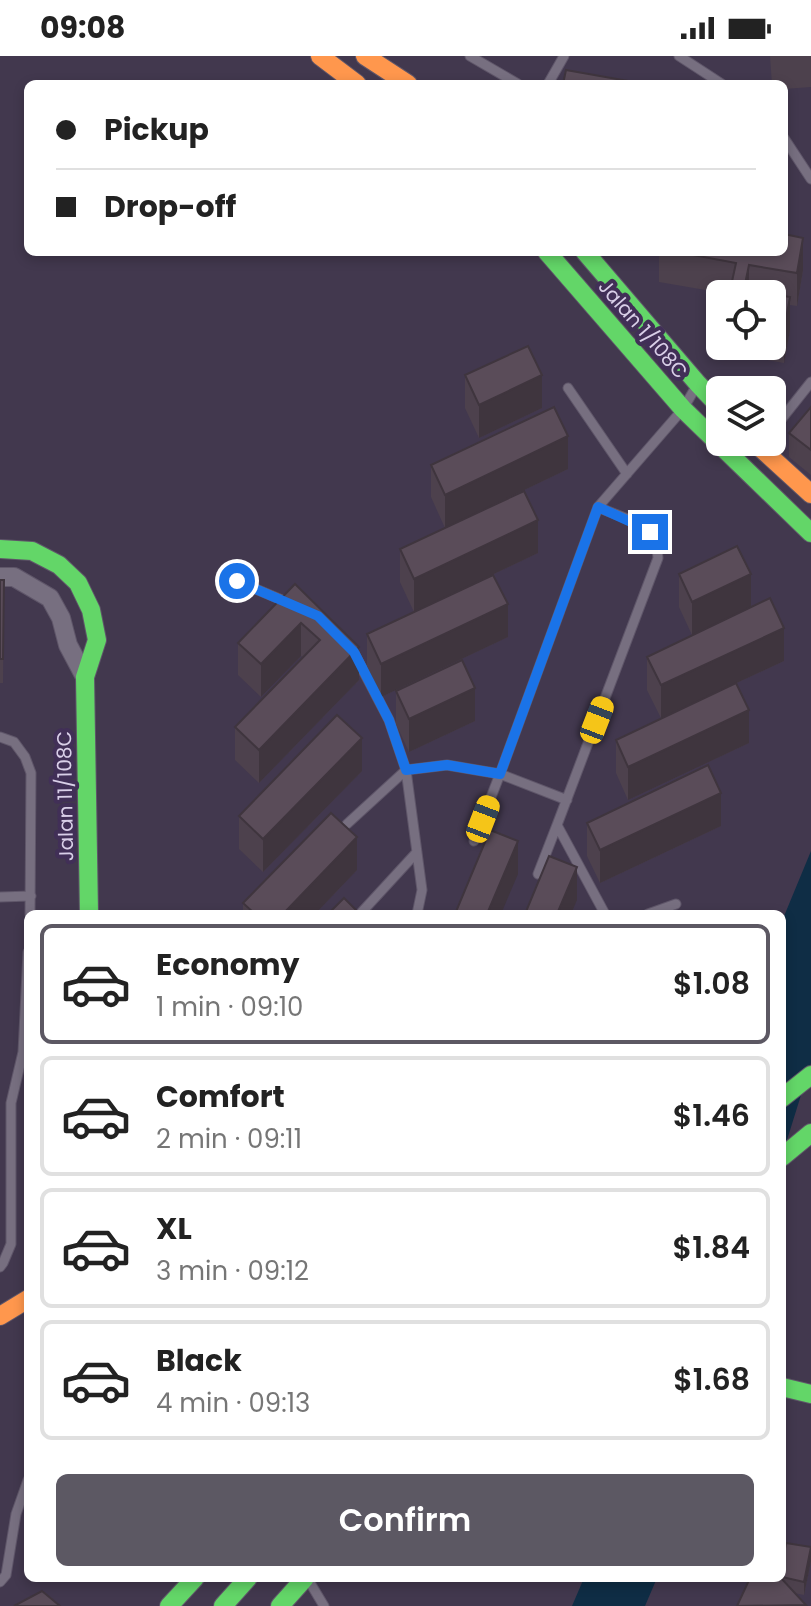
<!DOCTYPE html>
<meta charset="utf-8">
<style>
:root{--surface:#fff;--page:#f6f6f6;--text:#222;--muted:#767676;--line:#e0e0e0;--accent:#5c5863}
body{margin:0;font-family:Poppins,sans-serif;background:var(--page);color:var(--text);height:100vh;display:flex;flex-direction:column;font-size:30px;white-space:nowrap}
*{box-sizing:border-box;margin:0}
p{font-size:26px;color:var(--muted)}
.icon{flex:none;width:44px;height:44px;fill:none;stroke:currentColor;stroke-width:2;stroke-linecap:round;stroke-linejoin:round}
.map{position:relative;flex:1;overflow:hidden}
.panel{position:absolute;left:24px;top:854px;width:762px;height:672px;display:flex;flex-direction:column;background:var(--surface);border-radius:12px;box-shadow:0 4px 12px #0003}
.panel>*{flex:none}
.banner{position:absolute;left:24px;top:24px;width:764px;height:176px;border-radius:12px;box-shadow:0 4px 12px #0003;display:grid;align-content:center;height:176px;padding:0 32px;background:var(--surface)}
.controls{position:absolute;left:706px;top:224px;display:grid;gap:16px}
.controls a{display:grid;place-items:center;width:80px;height:80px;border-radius:12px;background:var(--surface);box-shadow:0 4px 12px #0003;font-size:40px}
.end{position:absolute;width:36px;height:36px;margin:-18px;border:10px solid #1a73e8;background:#fff;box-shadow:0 0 0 4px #fff}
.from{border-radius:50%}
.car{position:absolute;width:24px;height:48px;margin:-24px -12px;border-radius:10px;box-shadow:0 0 6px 2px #0007;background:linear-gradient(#f5c518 24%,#345 0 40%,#f5c518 0 76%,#345 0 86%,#f5c518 0)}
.banner b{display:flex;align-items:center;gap:28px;height:76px;font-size:30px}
.banner b+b{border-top:2px solid var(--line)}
.banner i{width:20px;height:20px;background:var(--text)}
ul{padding:14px 0 0;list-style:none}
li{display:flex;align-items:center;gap:24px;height:120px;margin:0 16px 12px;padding:0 16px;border:4px solid var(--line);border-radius:12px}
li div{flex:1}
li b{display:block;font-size:30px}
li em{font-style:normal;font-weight:600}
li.selected{border-color:var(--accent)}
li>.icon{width:72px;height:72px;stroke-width:1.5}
.cta{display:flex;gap:16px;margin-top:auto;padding:16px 32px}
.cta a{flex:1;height:92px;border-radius:12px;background:var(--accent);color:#fff;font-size:32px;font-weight:600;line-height:92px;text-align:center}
.status{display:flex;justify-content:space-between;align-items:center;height:56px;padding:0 40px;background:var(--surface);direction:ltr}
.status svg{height:22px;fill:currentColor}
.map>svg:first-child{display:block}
.water{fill:#0f2d45}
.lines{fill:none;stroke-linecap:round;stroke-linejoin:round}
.lane-casing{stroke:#5f5669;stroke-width:11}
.street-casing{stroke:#5f5669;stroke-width:20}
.fast-casing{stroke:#5f5669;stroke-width:20}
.slow-casing{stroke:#5f5669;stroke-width:20}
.lane{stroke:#776f80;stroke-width:9}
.street{stroke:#776f80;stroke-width:18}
.fast{stroke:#63d668;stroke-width:18}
.slow{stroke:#ff974d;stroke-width:18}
.wall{fill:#4d414d;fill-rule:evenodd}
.shaded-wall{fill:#3f353e}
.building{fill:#5a4c59;stroke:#3f353e;stroke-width:2}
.route{stroke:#1a73e8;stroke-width:10}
.labels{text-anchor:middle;stroke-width:8;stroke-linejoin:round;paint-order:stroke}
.street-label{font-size:20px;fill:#d9cfe8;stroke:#412f57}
</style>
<div class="status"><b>09:08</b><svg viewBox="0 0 49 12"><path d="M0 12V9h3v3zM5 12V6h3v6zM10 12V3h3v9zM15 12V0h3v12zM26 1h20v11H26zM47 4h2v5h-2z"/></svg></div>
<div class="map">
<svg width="811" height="1550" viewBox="0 0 811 1550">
<rect width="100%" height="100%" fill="#42384e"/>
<path class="water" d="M811,795V1007L782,1100V865Z
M584,1522H657L645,1550H572Z"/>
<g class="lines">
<g class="lane-casing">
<path id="lane" d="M470,0L518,28
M679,0L722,28
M548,28L564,0
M784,82L811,123
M568,332L627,418
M776,370L811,326
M598,451C613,458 641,466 651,477C657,484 657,493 658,502L557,769L605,858
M237,525L289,547
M354,597L389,664L406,714L447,709L500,718L474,785
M0,681L14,686L25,701L31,717L30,858
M406,714L422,834L417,858
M567,744L500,718L598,451L683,353L697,329
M347,768L406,714
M538,818L557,769
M0,841L31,840
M360,858L417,796
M648,858L676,848
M0,1211L3,1207L11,1188V1047L23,996L28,896
M309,1525L324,1550
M0,1526L6,1519L16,1458L28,1424"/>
</g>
<g class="street-casing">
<path id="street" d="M0,521H14L50,542L61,562L68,589L85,621"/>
</g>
<g class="fast-casing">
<path id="fast" d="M547,196L683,353L811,477
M585,196L698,328L720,351
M0,493L32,495L59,509L78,527L91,554L97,584L85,621L89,858
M782,1042L811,1019
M782,1101L811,1077
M782,1331L811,1338
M169,1550L195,1522
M223,1550L248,1522
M280,1550L305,1522"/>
</g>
<g class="slow-casing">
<path id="slow" d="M320,0L357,28
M365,0L408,28
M754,386L811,438
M0,1260L28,1243"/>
</g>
<use href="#lane" class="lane"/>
<use href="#street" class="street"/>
<use href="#fast" class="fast"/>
<use href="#slow" class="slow"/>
</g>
<path class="wall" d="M770,0H811V31L784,33V28H772Z
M659,196H784L803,214L797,250L790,249V274L784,307L712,294V261L717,236L659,226ZM720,238H772V290H720Z
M465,319L542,352L479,382L465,352Z
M811,351V419L789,401V377Z
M431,409L568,413L445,472L431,441Z
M737,490L692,579L679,551V518Z
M400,493L538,497L414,556L400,526Z
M0,524H4L3,627H0Z
M295,528L359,624L259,727L235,704V671L303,601L301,600L261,641L238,619V587Z
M367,578L508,581L381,641L367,611Z
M647,601L784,605L661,662L647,634Z
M396,635L475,665L409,696L396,668Z
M616,684L749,687L628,744L616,717Z
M362,715L263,816L239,793V760Z
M587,767L721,770L600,827L587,800Z
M357,814L315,858H243V847Z
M811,1505L804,1539L794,1537L806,1550L750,1522H782V1509Z"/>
<path class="shaded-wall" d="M803,182V214L797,250V217Z
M749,209V238L744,233Z
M790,241V274L784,307V274Z
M542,319V352L479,382V349Z
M568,380V413L445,472V439Z
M538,464V497L414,556V523Z
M751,518V551L692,579V546Z
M508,548V581L381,641V608Z
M301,567V600L261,641V608Z
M784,572V605L661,662V629Z
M359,591V624L259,727V694Z
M475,632V665L409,696V663Z
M749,654V687L628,744V711Z
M362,682V715L263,816V783Z
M721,737V770L600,827V794Z
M357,781V814L315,858H283Z
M518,785V818L501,858H487Z
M577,811V844L571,858H557Z
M811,1491V1505L804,1539V1526Z"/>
<path class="building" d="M566,14L645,28H563Z
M784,178L803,182L797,217L749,209L744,233L790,241L784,274L772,272V238H720V263L712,261L718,228L731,230L736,207L677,196H784Z
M528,290L542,319L479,349L465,319Z
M554,351L568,380L445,439L431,409Z
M811,351V394L789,377Z
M524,435L538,464L414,523L400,493Z
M737,490L751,518L692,546L679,518Z
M493,519L508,548L381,608L367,578Z
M0,524H4L3,603H0Z
M295,528L359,591L259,694L235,671L320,584L301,567L261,608L238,587Z
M770,542L784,572L661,629L647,601Z
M462,604L475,632L409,663L396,635Z
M736,627L749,654L628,711L616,684Z
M337,659L362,682L263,783L239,760Z
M708,709L721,737L600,794L587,767Z
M331,757L357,781L283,858H255L243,847Z
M490,774L518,785L487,858H455Z
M549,800L577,811L557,858H525Z
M344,842L360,858H328Z
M786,1487L811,1491L804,1526L782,1521V1509Z
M750,1522H781L806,1549L737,1550Z
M42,1535L60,1550H14Z"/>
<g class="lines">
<path class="route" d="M237,525L318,560L354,596L389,664L406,714L447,709L500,718L598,451L642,471L650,476"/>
</g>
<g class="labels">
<g class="street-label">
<text transform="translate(643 273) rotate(49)" y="7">Jalan 1/108C</text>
<text transform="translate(65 740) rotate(-91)" y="7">Jalan 11/108C</text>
</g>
</g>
</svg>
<div class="controls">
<a><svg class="icon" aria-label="locate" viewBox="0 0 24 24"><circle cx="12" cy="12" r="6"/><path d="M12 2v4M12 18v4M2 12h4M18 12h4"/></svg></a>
<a><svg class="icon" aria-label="layers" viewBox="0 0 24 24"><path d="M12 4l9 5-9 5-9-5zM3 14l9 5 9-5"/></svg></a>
</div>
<i class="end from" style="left:237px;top:525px"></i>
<i class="end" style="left:650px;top:476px"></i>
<i class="car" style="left:597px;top:664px;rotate:21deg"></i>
<i class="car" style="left:483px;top:763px;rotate:21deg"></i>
<div class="banner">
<b><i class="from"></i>Pickup</b>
<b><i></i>Drop-off</b>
</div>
<section class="panel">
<ul>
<li class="selected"><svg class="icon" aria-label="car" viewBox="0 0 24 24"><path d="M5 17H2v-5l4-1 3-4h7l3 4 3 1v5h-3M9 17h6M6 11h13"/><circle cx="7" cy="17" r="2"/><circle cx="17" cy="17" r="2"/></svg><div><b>Economy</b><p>1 min · 09:10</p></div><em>$1.08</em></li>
<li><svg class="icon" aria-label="car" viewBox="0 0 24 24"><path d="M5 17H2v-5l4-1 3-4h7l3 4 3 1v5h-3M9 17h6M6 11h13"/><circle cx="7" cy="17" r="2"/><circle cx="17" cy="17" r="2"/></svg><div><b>Comfort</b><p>2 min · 09:11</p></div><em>$1.46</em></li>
<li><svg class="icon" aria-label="car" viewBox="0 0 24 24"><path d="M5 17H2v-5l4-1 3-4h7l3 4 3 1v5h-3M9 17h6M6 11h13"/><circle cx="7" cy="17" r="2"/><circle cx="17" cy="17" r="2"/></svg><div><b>XL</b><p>3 min · 09:12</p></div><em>$1.84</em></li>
<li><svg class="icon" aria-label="car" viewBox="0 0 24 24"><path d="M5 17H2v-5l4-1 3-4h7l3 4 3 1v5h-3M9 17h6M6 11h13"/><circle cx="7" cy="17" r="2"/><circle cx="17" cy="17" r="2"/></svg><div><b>Black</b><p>4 min · 09:13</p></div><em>$1.68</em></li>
</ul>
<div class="cta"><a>Confirm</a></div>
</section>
</div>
